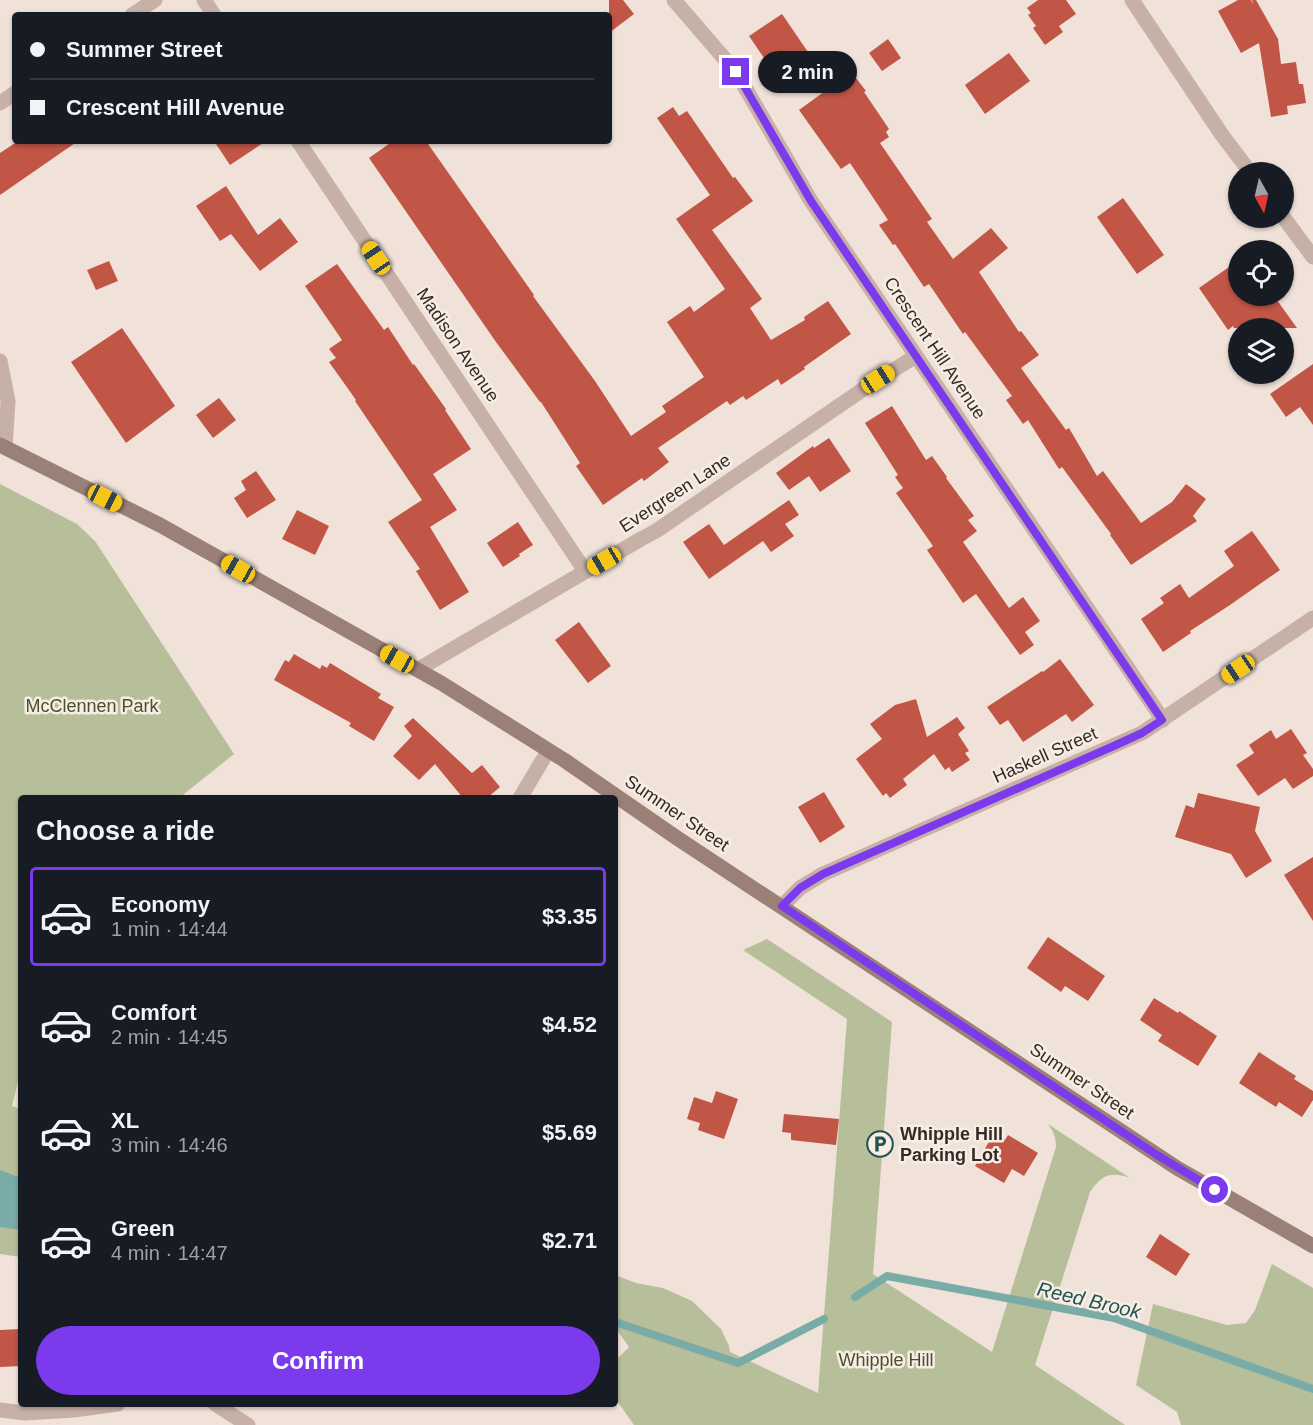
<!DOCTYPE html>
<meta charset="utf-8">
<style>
:root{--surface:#171b24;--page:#242831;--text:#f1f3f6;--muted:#9ea1a6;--line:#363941;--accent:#7c3aed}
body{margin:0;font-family:Helvetica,sans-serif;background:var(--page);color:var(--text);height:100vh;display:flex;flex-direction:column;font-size:22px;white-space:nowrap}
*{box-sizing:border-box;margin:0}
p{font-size:20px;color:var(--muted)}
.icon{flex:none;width:33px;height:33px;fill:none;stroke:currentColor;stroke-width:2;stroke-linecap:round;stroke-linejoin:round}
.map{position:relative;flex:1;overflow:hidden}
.side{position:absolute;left:18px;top:795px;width:600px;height:612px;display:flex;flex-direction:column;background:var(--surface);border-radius:6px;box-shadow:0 2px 4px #0004}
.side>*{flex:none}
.top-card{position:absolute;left:12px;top:12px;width:600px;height:132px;border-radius:6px;box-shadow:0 2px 4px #0004;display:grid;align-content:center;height:132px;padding:0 18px;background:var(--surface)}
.needle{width:39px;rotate:172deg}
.fabs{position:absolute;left:1228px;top:162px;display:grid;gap:12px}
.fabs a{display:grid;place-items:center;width:66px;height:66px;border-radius:50%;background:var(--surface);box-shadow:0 2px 4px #0004;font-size:30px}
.end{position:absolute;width:27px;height:27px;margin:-14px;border:8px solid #7c3aed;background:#fff;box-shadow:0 0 0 3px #fff}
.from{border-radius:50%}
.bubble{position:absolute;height:42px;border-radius:21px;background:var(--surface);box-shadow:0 2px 4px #0004;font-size:20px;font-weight:800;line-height:42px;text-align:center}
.car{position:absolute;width:18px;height:36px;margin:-18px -9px;border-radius:8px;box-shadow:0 0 4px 2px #0007;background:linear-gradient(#f5c518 24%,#345 0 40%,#f5c518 0 76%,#345 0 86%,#f5c518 0)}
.top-card b{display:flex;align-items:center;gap:21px;height:57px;font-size:22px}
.top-card b+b{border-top:2px solid var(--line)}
.top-card i{width:15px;height:15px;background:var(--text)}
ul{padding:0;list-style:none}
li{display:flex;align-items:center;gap:18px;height:99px;margin:0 12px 9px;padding:0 6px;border:3px solid transparent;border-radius:6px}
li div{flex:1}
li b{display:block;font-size:22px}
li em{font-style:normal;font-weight:800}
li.on{border-color:var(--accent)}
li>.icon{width:54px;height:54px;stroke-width:1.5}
h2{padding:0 18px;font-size:27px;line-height:72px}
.button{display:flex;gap:12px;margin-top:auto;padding:12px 18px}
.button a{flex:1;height:69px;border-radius:36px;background:var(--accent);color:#fff;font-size:24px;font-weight:800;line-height:69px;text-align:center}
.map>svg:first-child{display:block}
.green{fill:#b6be9a}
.water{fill:#79aca7}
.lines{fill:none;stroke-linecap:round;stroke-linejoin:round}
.stream{stroke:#79aca7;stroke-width:8}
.building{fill:#c15546}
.minor{stroke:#c7b1a6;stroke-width:15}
.secondary{stroke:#9b8077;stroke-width:15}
.route{stroke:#7c3aed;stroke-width:8}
.labels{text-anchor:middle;stroke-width:5;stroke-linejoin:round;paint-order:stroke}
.street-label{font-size:18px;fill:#342926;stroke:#f8ede5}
.park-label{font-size:18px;fill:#48512b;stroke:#f8ede5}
.poi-label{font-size:18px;font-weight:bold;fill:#342926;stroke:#f8ede5;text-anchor:start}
.water-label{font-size:20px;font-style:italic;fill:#1e5350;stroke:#f8ede5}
</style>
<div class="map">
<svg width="1313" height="1425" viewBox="0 0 1313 1425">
<rect width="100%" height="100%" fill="#f0e2d9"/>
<path class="green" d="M0,484L77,524L95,541L234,754L179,798H21V1069L12,1106L21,1109V1257L0,1254Z
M767,939L892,1022L873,1274L992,1352L1056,1147C1056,1138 1054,1132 1048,1124L1130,1178C1111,1171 1101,1175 1090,1192L1035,1365L1125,1425H634L615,1398V1361L629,1347L617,1330L615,1329V1275L636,1283L663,1288L692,1301L721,1329L729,1346L730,1352L818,1393L847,1019L743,950Z
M1272,1264L1313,1288V1425H1181L1177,1412L1136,1385L1153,1304L1227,1325L1246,1323L1255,1310Z"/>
<path class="water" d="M0,1170L21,1178V1230L0,1227Z"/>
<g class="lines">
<path class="stream" d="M855,1297L887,1276L1114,1318L1313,1389
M615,1322L738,1363L824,1319"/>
</g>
<path class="building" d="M609,0H623L634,14L609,33Z
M1038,0H1066L1076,14L1059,26L1063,32L1045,45L1033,28L1036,26L1028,15L1031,13L1027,8Z
M1238,0H1251L1253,4L1252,0H1256L1278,39L1281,64L1296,62L1299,84H1303L1306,103L1287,106L1288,114L1271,117L1259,43L1241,53L1218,11Z
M782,14L808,52L775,74L749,36Z
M888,39L901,58L882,71L869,53Z
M1009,53L1030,81L985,114L965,85Z
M853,74L866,91L864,92L889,129L886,132L889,137L880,143L932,219L927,222L953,259L991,228L1008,248L979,272L1019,332L1021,331L1039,355L1021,368L1066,430L1069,428L1097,476L1103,471L1141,523L1172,502L1186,484L1206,499L1193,516L1197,521L1131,565L1110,535L1111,534L1062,467L1059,469L1028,420L1023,424L1006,400L1012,396L965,332L963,334L929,284L924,287L895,244L893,245L879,225L888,220L850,163L841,169L799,110L832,86L833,88Z
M673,107L679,116L687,111L733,178L735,177L753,201L712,230L762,299L750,308L771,340L805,320L804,317L828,301L851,334L804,367L805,369L781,385L778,379L746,400L743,396L730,405L727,401L658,448L669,462L644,481L642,478L603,505L576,466L580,463L541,402H540L496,342L369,158L393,141H426L534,295L533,296L595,381L631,436L666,412L662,406L704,377L667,322L690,306L694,312L725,289L676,219L710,195L657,118Z
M18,141H78L0,195V153Z
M214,141H266L230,165Z
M226,186L258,235L280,218L298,242L260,271L231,234L220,241L196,206Z
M1123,198L1164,255L1137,274L1097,217Z
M1239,260V296H1274L1297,328H1234L1233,326L1228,330L1199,288Z
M109,261L118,281L96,290L87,270Z
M337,264L384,330L388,327L413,365L414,364L446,409L445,410L471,449L433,474L457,510L430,527L469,592L440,610L416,571L420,569L388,522L422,500L355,401L356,400L329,362L336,358L329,349L342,340L305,286Z
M122,328L175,406L126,443L71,362Z
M1313,364V425L1300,407L1286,417L1270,394Z
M219,398L236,420L213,438L196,415Z
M892,406L926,460L932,456L947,477L946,478L974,516L968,520L977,531L963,542L1009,608L1023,597L1040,621L1025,632L1034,645L1020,655L976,594L963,603L927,550L933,546L896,493L903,488L895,477L898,475L865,423Z
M829,438L851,471L820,492L809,476L789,490L776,473L813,446L814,448Z
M256,471L276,500L247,518L234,498L246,490L241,481Z
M789,500L799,515L785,524L794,536L771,552L763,541L709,579L683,542L709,524L724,545Z
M297,510L329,526L315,555L282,539Z
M518,522L533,545L519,554L520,556L503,567L487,543Z
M1252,531L1280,570L1230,605L1190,631L1191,633L1163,652L1141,619L1164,603L1160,598L1180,584L1189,598L1234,566L1224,551Z
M579,622L611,666L588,683L555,640Z
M294,654L320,669L322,665L327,668L330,663L381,694L378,698L394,707L374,741L349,726L351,723L274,680L285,660L289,662Z
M1060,659L1094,705L1072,722L1066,714L1023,742L1008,720L1000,725L987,707L1042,671L1043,672Z
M916,699L927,737L957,717L965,728L958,734L969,751L965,753L970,760L952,772L949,767L945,770L934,754L903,779L907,785L890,798L886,793L883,796L856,759L882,739L870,724L895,705Z
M413,718L472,773L482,765L500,787L487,798H463L435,764L419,780L393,756L412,736L404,726Z
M1291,729L1307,753L1303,755L1313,769V776L1293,789L1285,778L1258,796L1236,765L1254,753L1249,745L1271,730L1276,739Z
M824,792L845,827L820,843L798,807Z
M1198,793L1260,807L1255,831L1272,861L1246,878L1231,854L1175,837L1186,805L1194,808Z
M1313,857V921L1284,875Z
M1048,937L1105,976L1088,1001L1065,986L1061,992L1027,968Z
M1154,998L1178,1013L1179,1011L1217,1036L1198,1066L1158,1041L1162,1035L1140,1020Z
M1259,1052L1296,1076L1294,1079L1313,1091V1100L1302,1117L1279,1102L1276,1107L1239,1083Z
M716,1091L738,1099L724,1139L698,1130L700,1123L687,1119L694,1097L712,1103Z
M784,1114L839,1119L836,1145L791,1140V1133L782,1132Z
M994,1133L1005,1140L1008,1135L1038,1153L1024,1176L1012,1169L1004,1183L975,1166Z
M1160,1234L1190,1254L1176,1276L1146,1257Z
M21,1329V1366L0,1367V1330Z"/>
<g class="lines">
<path class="minor" d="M204,0L214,15
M674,0L736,72L811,201L1163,720
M1132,0L1222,135L1250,172
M132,15L155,0
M0,103L15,93
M298,141L585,571
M1284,218L1313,257
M0,361L8,401L5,447
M417,670L641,539L656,531L868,386L916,356
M520,798L548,751
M782,906L800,888L823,874L1142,733L1313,618
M215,1404L248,1425
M0,1410L25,1413L74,1410L118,1404"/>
<path class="secondary" d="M0,445L160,525L441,683L564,760L677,838L1177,1168L1313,1246"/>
</g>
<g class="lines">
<path class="route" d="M736,72L811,201L1162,720L1142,733L1116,745L823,874L800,888L782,906L1157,1155L1215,1190"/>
</g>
<defs>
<g id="parking-ring" transform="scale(1.35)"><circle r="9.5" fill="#f8ede5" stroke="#1e5350" stroke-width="1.5"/><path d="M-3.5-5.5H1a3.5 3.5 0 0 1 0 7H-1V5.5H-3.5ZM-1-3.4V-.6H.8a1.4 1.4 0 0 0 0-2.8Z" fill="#1e5350"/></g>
</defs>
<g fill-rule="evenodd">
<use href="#parking-ring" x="880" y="1144"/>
</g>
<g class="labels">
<g class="street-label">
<text transform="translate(458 345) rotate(56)" y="6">Madison Avenue</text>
<text transform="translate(935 348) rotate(56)" y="6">Crescent Hill Avenue</text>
<text transform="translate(675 493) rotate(-33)" y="6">Evergreen Lane</text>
<text transform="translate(1045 755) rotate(-24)" y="6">Haskell Street</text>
<text transform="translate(677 813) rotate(34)" y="6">Summer Street</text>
<text transform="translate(1082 1081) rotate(34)" y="6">Summer Street</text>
</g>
<g class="park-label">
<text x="92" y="712">McClennen Park</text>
<text x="886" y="1366">Whipple Hill</text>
</g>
<g class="poi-label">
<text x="900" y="1140">Whipple Hill<tspan x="900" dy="21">Parking Lot</tspan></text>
</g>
<g class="water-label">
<text transform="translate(1089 1300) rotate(13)" y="7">Reed Brook</text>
</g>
</g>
</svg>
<div class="fabs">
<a><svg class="needle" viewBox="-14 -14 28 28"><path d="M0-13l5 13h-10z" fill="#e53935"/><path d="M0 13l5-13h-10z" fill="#9ea1a6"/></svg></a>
<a><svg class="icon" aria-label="locate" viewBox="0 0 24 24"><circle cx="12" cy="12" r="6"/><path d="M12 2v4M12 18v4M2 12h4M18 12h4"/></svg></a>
<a><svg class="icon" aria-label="layers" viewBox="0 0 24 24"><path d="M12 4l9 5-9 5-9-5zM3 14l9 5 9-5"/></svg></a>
</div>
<i class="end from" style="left:1215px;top:1190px"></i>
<i class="end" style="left:736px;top:72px"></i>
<div class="bubble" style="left:758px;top:51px;width:99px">2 min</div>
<i class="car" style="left:376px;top:258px;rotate:326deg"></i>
<i class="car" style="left:878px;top:379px;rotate:58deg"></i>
<i class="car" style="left:105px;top:498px;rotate:117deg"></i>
<i class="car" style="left:604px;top:561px;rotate:240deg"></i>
<i class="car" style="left:238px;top:569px;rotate:299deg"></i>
<i class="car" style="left:397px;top:659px;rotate:299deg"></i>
<i class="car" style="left:1238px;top:669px;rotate:236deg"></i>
<div class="top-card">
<b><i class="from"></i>Summer Street</b>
<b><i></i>Crescent Hill Avenue</b>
</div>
<section class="side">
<h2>Choose a ride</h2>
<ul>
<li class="on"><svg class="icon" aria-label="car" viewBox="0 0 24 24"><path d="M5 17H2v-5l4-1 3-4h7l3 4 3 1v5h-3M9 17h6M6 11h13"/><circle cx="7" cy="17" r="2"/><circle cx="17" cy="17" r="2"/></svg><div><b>Economy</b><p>1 min · 14:44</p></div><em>$3.35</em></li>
<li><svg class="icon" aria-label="car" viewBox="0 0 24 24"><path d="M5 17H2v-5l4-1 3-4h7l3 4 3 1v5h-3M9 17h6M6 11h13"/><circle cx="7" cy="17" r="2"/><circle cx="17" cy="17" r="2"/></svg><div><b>Comfort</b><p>2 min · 14:45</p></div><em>$4.52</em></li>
<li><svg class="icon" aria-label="car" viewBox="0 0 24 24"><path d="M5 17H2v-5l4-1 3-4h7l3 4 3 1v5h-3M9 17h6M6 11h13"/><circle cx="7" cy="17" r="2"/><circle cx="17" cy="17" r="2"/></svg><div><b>XL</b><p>3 min · 14:46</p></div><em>$5.69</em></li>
<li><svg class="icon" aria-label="car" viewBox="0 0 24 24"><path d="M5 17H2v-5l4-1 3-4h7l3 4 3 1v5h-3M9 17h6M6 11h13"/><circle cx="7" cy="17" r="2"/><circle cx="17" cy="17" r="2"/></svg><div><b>Green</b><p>4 min · 14:47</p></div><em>$2.71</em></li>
</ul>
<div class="button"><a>Confirm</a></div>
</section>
</div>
